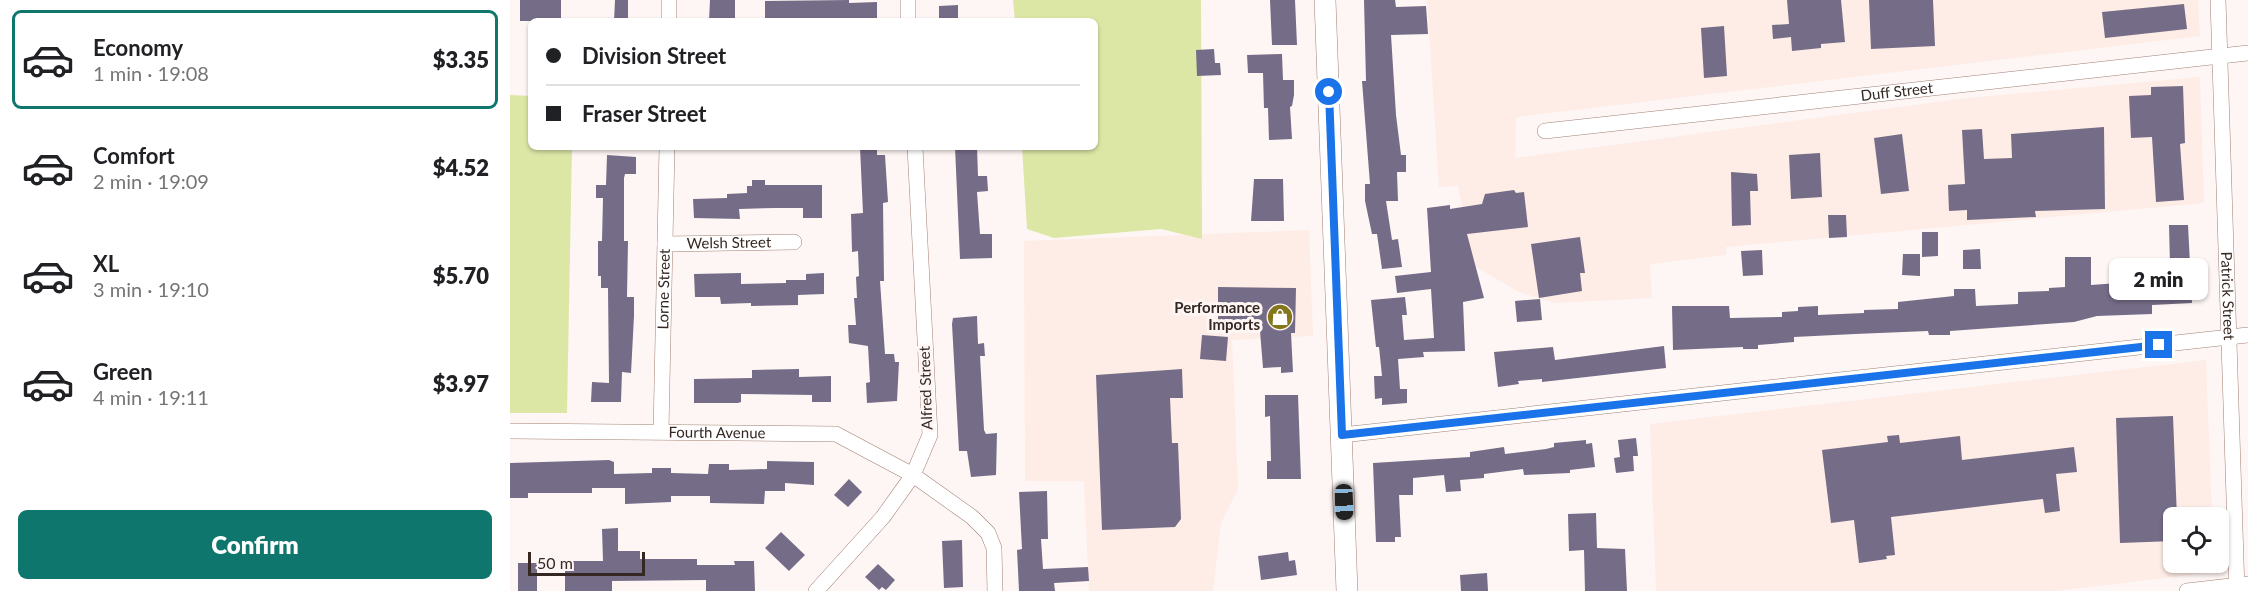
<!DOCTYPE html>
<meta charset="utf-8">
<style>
:root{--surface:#fff;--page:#f6f6f6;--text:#202124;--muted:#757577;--line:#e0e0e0;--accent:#0f766e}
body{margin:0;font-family:Lato,sans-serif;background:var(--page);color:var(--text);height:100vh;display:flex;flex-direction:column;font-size:22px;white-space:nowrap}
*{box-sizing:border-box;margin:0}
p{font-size:20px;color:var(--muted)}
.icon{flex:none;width:33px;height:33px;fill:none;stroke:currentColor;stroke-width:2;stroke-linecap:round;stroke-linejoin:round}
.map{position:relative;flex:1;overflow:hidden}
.side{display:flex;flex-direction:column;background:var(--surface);width:510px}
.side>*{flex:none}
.guide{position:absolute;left:18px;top:18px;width:570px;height:132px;border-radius:9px;box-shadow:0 2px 4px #0004;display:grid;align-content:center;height:132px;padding:0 18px;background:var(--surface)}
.controls{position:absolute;left:1653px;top:507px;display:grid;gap:12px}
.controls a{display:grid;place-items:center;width:66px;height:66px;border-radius:9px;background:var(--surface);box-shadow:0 2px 4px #0004;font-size:30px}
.scale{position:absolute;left:18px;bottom:15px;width:117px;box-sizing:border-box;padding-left:6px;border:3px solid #352823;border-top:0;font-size:16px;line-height:21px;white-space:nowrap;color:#352823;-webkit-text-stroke:4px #fef6f4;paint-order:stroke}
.end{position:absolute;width:27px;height:27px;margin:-14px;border:8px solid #1a73e8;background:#fff;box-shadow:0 0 0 3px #fff}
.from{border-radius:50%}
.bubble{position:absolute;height:42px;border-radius:9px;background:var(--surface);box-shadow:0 2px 4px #0004;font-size:20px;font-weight:800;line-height:42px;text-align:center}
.car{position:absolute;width:18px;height:36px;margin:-18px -9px;border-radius:8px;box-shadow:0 0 4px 2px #0007;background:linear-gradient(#222 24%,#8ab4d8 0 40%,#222 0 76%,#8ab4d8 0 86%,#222 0)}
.guide b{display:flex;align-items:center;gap:21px;height:57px;font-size:22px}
.guide b+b{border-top:2px solid var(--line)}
.guide i{width:15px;height:15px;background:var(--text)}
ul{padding:10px 0 0;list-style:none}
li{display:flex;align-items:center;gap:18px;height:99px;margin:0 12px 9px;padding:0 6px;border:3px solid transparent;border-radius:9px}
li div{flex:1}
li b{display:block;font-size:22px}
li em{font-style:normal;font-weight:800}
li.active{border-color:var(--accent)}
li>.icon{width:54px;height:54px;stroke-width:1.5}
.primary-button{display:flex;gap:12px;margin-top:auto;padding:12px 18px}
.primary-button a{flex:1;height:69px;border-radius:9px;background:var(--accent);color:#fff;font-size:24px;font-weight:800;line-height:69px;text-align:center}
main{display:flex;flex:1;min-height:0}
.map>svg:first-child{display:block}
.built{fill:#feece6}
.green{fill:#dce7a6}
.building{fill:#756c87}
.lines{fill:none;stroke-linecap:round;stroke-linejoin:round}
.street-casing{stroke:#a18175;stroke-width:16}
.secondary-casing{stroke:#a18175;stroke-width:22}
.street{stroke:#fff;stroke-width:15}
.secondary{stroke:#fff;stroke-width:21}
.route{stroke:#1a73e8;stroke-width:8}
.labels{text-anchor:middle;stroke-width:6;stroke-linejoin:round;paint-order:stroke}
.street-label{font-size:15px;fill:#352823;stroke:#fef6f4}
.poi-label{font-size:15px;font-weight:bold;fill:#352823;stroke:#fef6f4;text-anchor:end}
</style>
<main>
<section class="side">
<ul>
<li class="active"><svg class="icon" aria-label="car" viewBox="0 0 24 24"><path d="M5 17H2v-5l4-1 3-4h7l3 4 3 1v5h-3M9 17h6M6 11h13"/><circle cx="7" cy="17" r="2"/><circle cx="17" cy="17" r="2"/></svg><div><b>Economy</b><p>1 min · 19:08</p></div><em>$3.35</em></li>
<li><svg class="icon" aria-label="car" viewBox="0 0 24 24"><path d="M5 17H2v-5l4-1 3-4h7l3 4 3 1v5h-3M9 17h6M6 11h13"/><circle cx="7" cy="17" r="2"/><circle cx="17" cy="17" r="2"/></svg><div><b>Comfort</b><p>2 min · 19:09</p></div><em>$4.52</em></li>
<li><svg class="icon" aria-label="car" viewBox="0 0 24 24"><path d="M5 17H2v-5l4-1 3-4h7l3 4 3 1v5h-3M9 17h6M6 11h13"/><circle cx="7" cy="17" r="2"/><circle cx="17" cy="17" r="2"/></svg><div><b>XL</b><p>3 min · 19:10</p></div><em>$5.70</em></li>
<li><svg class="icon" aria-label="car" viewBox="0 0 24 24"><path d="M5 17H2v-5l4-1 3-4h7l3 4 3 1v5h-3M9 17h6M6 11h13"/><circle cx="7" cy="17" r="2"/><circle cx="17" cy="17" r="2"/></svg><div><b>Green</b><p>4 min · 19:11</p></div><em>$3.97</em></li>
</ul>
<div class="primary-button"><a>Confirm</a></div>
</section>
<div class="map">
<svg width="1738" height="591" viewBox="0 0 1738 591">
<rect width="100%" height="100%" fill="#fef6f4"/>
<path class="built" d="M917,0H1688L1690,36L1006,117L1005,158L1457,98L1690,77L1694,203L1216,247V255L1140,264L1142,298L1045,303L1009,292L963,265L948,186L929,187Z
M799,230L803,336L722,340L728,489L711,523L703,591H579L574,481H515L514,241Z
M1696,360L1702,517L1664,518V562L1704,563V572L1546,591H1146L1140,424Z"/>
<path class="green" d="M503,0H691L692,239L651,229L544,238L517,229L512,147H585V21H505Z
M0,95L21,96V147H62L57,413H0Z"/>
<path class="building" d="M10,0H51V21H10Z
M105,0H118V21H104Z
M200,0H225V21H199Z
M339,0V3L367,2V21H255V1Z
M760,0H785L787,45H762Z
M854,0H885L886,7L916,6L918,34L881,35L886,115L891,155H896V172H887L888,201H876L882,240L888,239L892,267L872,269L867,234H862L855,201V184H860L852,81H856Z
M1277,0H1331L1335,42L1311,44V48L1282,51L1281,37L1263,39L1262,25L1279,24Z
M1359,0H1423L1425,46L1361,49Z
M1674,4L1677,29L1595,38L1592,12Z
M448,5V21H429V6Z
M1214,26L1217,76L1194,78L1191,28Z
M704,49L705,63H710L711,75L687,76L686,50Z
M772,54L773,80H784V95L782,106L780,107L782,139L759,140L758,108H754L753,73H738L737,55Z
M1673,86L1675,143L1670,144L1674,200L1646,202L1642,137L1621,138L1619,96L1641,95V87Z
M1594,127L1595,209L1525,211L1526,217L1457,220V210L1439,211L1438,185L1455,184L1452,130L1472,129L1474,159L1502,158L1501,134Z
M1392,134L1399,191L1371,194L1364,138Z
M350,147H367V155H375L378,202L373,203L374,281H370L375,354H384L385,362H389L387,401L357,403L356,383L360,382L358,346L339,343L338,325H346L344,298H347L346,277L349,276L348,251L342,252L341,214L353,213Z
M445,147H467L468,176H477L478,191L467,192L470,234H482V258L450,259Z
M1310,153L1312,197L1281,199L1279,155Z
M97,155L126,157V174H115L114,178V241H118L117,297H124V316L121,373L112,372L111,402H81L82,382L99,383L98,288H91V276H88V241H92L93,198H86V185H96Z
M1221,172L1247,174L1248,191H1240L1241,225L1222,226Z
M744,179H773L774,221H741Z
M242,180H255V185H312V218H293V208H265L229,209L230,219L184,218L183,199L217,198V194L237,193V186H242Z
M1004,190L1006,193L1014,192L1018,227L957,234L974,298L953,302L955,351L913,352L914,357L888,359L890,389H897V403L872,405V398L865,399L864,376H872L869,347H866L861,300L895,297L897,315H892L894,340L924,338L921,289L887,293L885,276L921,272L917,208L940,205V209L972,204L975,194Z
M1318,215H1336L1337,237L1319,238Z
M1659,225H1678L1682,303L1642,305V314L1587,316L1564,322L1440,331V335H1419L1418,331L1345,334L1284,337V342L1248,345V349H1233V347L1163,350L1162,306H1219L1220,318L1272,317V312L1288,311V307L1308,306V315L1354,313V310L1388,309V302L1444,296V289H1465L1466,306L1508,304V292L1539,291V288L1555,287V257H1581V285L1608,283L1607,265L1660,264Z
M1412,232H1428V256L1412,257Z
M1070,237L1075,273H1070L1072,291L1029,298L1021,244Z
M1470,249L1471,269H1453V250Z
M1252,250L1253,275L1233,276L1231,251Z
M1393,254H1410V276L1392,275Z
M231,273V284L276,283V280H296V274L314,273V294L288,295V305L241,306V303L211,304L210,297H185L184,274Z
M708,287L786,288L785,333H781L783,372L771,373V367L753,368L750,331H708Z
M1030,299L1032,320L1007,322L1005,301Z
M467,316L468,344L474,343L475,356H470L474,430L476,434L487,433L486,475L461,477L457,451H449L442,324L443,318Z
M692,335L718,337L716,361L690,359Z
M1154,346L1156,368L1032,382V379L1008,381L1009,384L988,387L984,352L1043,347L1045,360Z
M289,369V377L321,376V402H302V395L231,394V402L228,403H184V379L242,378V370Z
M672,369L673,398H660L662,443H668L671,519L665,527L592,530L586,375Z
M755,395H788L791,479H757V461H761L760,416L755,417Z
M1663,416L1667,518H1664V541L1610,543L1606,418Z
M1389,435L1390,443L1450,436L1452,460L1564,447L1567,472L1546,474L1550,511L1535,513L1533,499L1381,517L1385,555L1376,556L1377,559L1349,563L1344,520L1321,523L1312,450L1378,442L1377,436Z
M1126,438L1128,456H1123L1124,471L1106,473L1104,458L1110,457L1108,440Z
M1076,440V444L1082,443L1085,467L1060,470V473L1014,475L1013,469L974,474V478L950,480L951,491L936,492L934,475L903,478V495H889L891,537H885V542H866L863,463L960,457V452L994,447L995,454L1036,449L1044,447V443Z
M99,460L104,462V474L142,473V468H161V473L198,474L199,464H219V470L257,469V461L304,462V485L275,483V491H255L254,504L200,503V496H161V502L115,504V488H82V493H18V498H0V463Z
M339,479L352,492L338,507L324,495Z
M537,491L538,539H531L533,569L578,567L579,581L544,583L545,591H509L507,550L512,549L509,492Z
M1086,513L1087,548L1115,549L1117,591H1075L1074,550L1059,551L1058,514Z
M108,528V551H130V559H187V565H225L224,561H244L245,591H196V580L102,581V591H55V561H93L92,529Z
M271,532L295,555L279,571L255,548Z
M452,540L453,587L434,588L432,541Z
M778,552L779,561L785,560L787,575L751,580L748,556Z
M8,563H27V591H8Z
M368,564L385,580L376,590L372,587L369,590L355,577Z
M977,573L978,591H951L950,575Z"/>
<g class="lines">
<g class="street-casing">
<g id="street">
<path d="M398,0V21"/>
<path id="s1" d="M1708,0L1727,591"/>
<path d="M159,21V0"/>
<path id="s2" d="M1035,131L1738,53"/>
<path id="s3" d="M155,244L284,242"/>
<path id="s4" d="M0,431L326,434L403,475L462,517L478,533L484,548L485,591"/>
<path id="s5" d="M151,431L157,147"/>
<path d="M832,435L1738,335"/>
<path d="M306,591L373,517L403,475L420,435L405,147"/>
<path d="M1677,591L1738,584"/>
</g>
</g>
<g class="secondary-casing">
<path id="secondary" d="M815,0L837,591"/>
</g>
<use href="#street" class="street"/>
<use href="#secondary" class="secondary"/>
</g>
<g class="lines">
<path class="route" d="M819,92L832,435L1649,345"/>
</g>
<defs>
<g id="shop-disc" transform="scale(1.35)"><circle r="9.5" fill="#84771b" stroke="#fef6f4"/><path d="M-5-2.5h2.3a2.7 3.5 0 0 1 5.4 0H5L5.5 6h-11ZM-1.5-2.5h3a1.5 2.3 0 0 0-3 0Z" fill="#fff"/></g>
</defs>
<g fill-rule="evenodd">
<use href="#shop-disc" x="770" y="317"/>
</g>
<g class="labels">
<g class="street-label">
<text dy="5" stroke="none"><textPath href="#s2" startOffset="354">Duff Street</textPath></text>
<text dy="5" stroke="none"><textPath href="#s3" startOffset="64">Welsh Street</textPath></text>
<text dy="5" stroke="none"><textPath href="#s5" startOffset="142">Lorne Street</textPath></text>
<text dy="5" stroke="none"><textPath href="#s1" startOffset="296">Patrick Street</textPath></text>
<text transform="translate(416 388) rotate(-92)" y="5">Alfred Street</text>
<text dy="5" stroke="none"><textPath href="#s4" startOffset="207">Fourth Avenue</textPath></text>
</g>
<g class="poi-label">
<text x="750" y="313">Performance<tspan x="750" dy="17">Imports</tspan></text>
</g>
</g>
</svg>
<div class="controls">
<a><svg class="icon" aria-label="locate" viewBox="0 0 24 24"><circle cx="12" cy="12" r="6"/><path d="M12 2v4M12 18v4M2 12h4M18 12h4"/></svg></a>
</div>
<div class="scale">50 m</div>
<i class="end from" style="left:819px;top:92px"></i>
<i class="end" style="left:1649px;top:345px"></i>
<div class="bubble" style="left:1599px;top:258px;width:99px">2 min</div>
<i class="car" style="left:834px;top:502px;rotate:178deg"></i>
<div class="guide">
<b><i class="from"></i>Division Street</b>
<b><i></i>Fraser Street</b>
</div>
</div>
</main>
